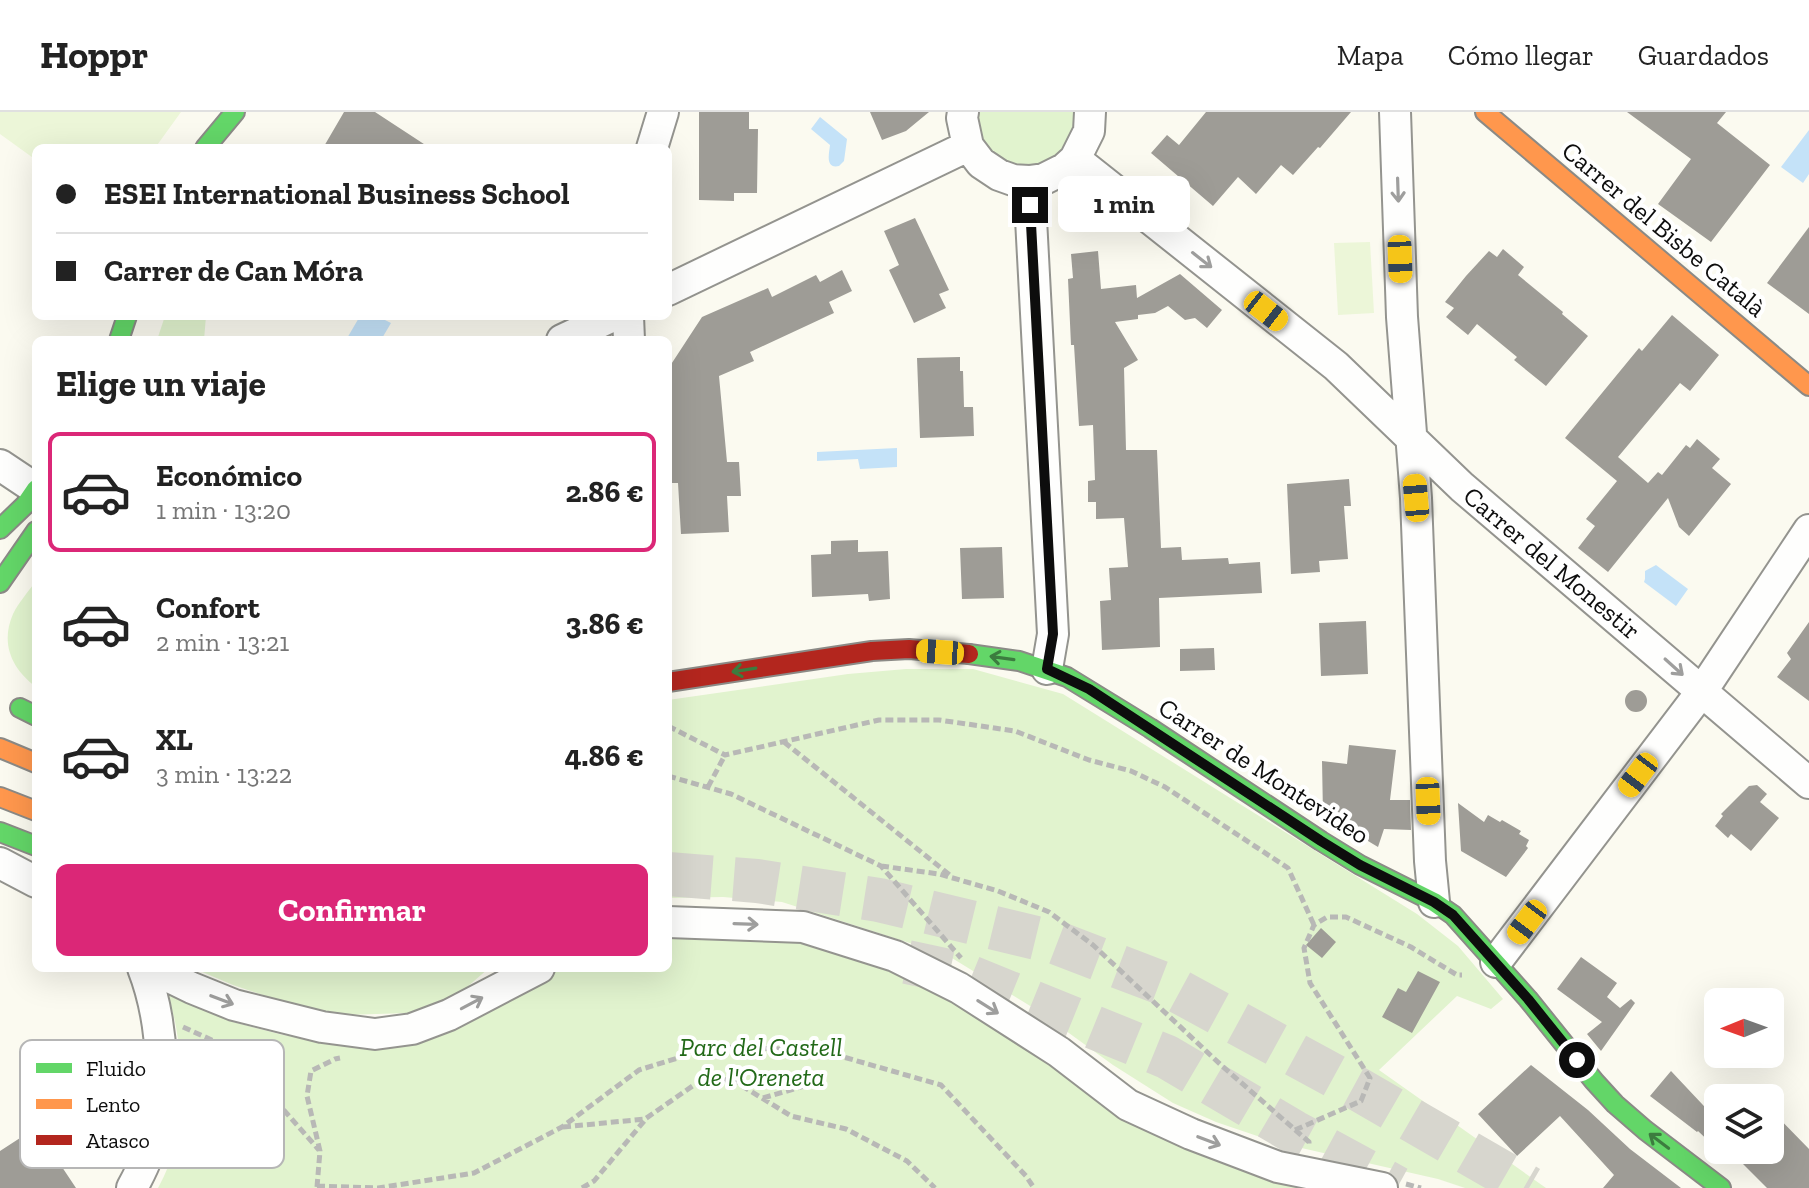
<!DOCTYPE html>
<html lang="es">
<meta charset="utf-8">
<style>
:root{--surface:#fff;--page:#f2f2f2;--text:#222;--muted:#767676;--line:#e0e0e0;--accent:#db2777}
body{margin:0;font-family:"Zilla Slab",serif;background:var(--page);color:var(--text);height:100vh;display:flex;flex-direction:column;font-size:30px;white-space:nowrap}
*{box-sizing:border-box;margin:0}
p{font-size:26px;color:var(--muted)}
.icon{flex:none;width:44px;height:44px;fill:none;stroke:currentColor;stroke-width:2;stroke-linecap:round;stroke-linejoin:round}
.map{position:relative;flex:1;overflow:hidden}
.sheet{position:absolute;left:32px;top:224px;width:640px;height:636px;display:flex;flex-direction:column;background:var(--surface);border-radius:12px;box-shadow:0 8px 32px #0002}
.sheet>*{flex:none}
.banner{position:absolute;left:32px;top:32px;width:640px;height:176px;border-radius:12px;box-shadow:0 8px 32px #0002;display:grid;align-content:center;height:176px;padding:0 24px;background:var(--surface)}
.needle{width:52px;rotate:269deg}
.tools{position:absolute;left:1704px;top:876px;display:grid;gap:16px}
.tools a{display:grid;place-items:center;width:80px;height:80px;border-radius:12px;background:var(--surface);box-shadow:0 8px 32px #0002;font-size:40px}
.end{position:absolute;width:36px;height:36px;margin:-18px;border:10px solid #0d0d0d;background:#fff;box-shadow:0 0 0 4px #fff}
.from{border-radius:50%}
.bubble{position:absolute;height:56px;border-radius:12px;background:var(--surface);box-shadow:0 8px 32px #0002;font-size:26px;font-weight:700;line-height:56px;text-align:center}
.car{position:absolute;width:24px;height:48px;margin:-24px -12px;border-radius:10px;box-shadow:0 0 6px 2px #0007;background:linear-gradient(#f5c518 24%,#345 0 40%,#f5c518 0 76%,#345 0 86%,#f5c518 0)}
.banner b{display:flex;align-items:center;gap:28px;height:76px;font-size:30px}
.banner b+b{border-top:2px solid var(--line)}
.banner i{width:20px;height:20px;background:var(--text)}
ul{padding:0;list-style:none}
li{display:flex;align-items:center;gap:24px;height:120px;margin:0 16px 12px;padding:0 8px;border:4px solid transparent;border-radius:12px}
li div{flex:1}
li b{display:block;font-size:30px}
li em{font-style:normal;font-weight:700}
li.active{border-color:var(--accent)}
li>.icon{width:72px;height:72px;stroke-width:1.5}
h2{padding:0 24px;font-size:36px;line-height:96px}
.action{display:flex;gap:16px;margin-top:auto;padding:16px 24px}
.action a{flex:1;height:92px;border-radius:12px;background:var(--accent);color:#fff;font-size:32px;font-weight:700;line-height:92px;text-align:center}
header{display:flex;align-items:center;gap:48px;box-sizing:border-box;height:112px;padding:0 40px;background:var(--surface);border-bottom:2px solid var(--line)}
header strong{font-size:38px}
nav{display:flex;gap:44px;margin-inline-start:auto;font-size:28px}
.map>svg:first-child{display:block}
.green{fill:#e1f3ce}
.pitch{fill:#ecf6d8}
.water{fill:#c4e2f8}
.building{fill:#9e9c96}
.lines{fill:none;stroke-linecap:round;stroke-linejoin:round}
.highway-tunnel{stroke:#d7d6ce;stroke-width:44;stroke-dasharray:44 22;stroke-linecap:butt}
.street-casing{stroke:#94948f;stroke-width:34}
.fast-casing{stroke:#8b8a86;stroke-width:22}
.slow-casing{stroke:#8b8a86;stroke-width:22}
.jam-casing{stroke:#8b8a86;stroke-width:22}
.path{stroke:#b8b8b6;stroke-width:5;stroke-dasharray:8 4;stroke-linecap:butt}
.street{stroke:#fefefd;stroke-width:30}
.fast{stroke:#63d668;stroke-width:18}
.slow{stroke:#ff974d;stroke-width:18}
.jam{stroke:#b3261e;stroke-width:18}
.oneway{stroke:#9e9e9d}
.oneway2{stroke:#3c7c3f}
.route{stroke:#0d0d0d;stroke-width:10}
.labels{text-anchor:middle;stroke-width:8;stroke-linejoin:round;paint-order:stroke}
.street-label{font-size:26px;fill:#0d0d0d;stroke:#fff}
.park-label{font-size:26px;font-style:italic;fill:#226918;stroke:#fff}
.key{fill:#fff;stroke:#b6b6b6;stroke-width:2}
.key-label{font-size:22px;fill:#0d0d0d}
</style>
<header>
<strong>Hoppr</strong>
<nav><a>Mapa</a><a>Cómo llegar</a><a>Guardados</a></nav>
</header>
<div class="map">
<svg width="1809" height="1076" viewBox="0 0 1809 1076">
<rect width="100%" height="100%" fill="#fbfaf0"/>
<path class="green" d="M976,0H1078L1079,8L1064,40L1052,50L1024,56L1000,49L982,31Z
M165,204H206L204,228H157Z
M36,469V575C12,557 0,532 13,502C19,490 28,480 36,469Z
M906,557H973L1063,582L1417,802L1458,834L1503,887L1491,897L1457,884L1379,958L1546,1076H1465L1438,1067L1275,1030L1216,1010L1173,991L1113,953L1040,900L947,843L782,790L723,785L668,786V588L848,562Z
M668,824H777L837,836L905,859L962,892L1103,991L1326,1076H158C185,1029 186,968 176,915C174,901 168,887 163,873L233,910L283,923L341,932L393,934L436,926L458,916L508,883L562,856H668Z
M193,856H489L466,876L432,895L409,901L344,903L298,895L233,873Z"/>
<path class="pitch" d="M0,0H181L155,36H36V48L0,22Z
M1370,130L1374,201L1338,203L1334,131Z"/>
<path class="water" d="M820,5L847,27L844,49L839,54C825,57 829,42 830,33L811,17Z
M1809,18V62L1803,71L1781,55Z
M360,204H377L391,211L381,228H346Z
M897,336V355L860,357L858,347L817,349V340Z
M1656,453L1688,477L1676,494L1644,470L1645,467V459Z"/>
<path class="building" d="M344,0H375L430,36H323Z
M699,0H749V17H758L757,81H734V89L699,88Z
M870,0H929L906,19L882,28Z
M1206,0H1351L1320,36L1318,35L1293,63L1281,53L1256,82L1238,65L1213,94L1151,41L1167,23L1179,33Z
M1627,0H1726L1717,11L1770,53L1711,130L1658,92L1691,47Z
M915,106L949,178L939,182L946,196L914,211L889,158L899,153L884,119Z
M1809,115V202L1767,171Z
M1503,137L1524,155L1518,163L1563,200L1562,202L1588,224L1546,274L1514,248L1517,245L1477,212L1468,223L1446,205L1454,196L1445,190L1466,164L1489,139L1497,145Z
M1098,139L1101,177L1136,173L1137,186L1180,162L1222,198L1207,216L1195,206L1185,208L1168,194L1155,201L1138,203V207L1115,210L1138,248L1124,256L1126,338H1157L1161,436L1181,435L1182,448L1228,446L1229,452L1260,450L1262,481L1159,486L1160,535L1102,538L1100,489L1111,488L1109,456L1128,455L1124,406L1096,407V390H1088V369L1095,368L1093,313L1079,314L1074,233H1071L1068,167L1073,166L1071,142Z
M842,158L852,179L829,190L834,201L750,240L754,249L719,264L727,350H739L741,384H727L729,420L681,422L678,371H672L668,322V257L702,205L768,176L772,185L816,163L820,170Z
M1672,203L1719,243L1690,279L1680,271L1618,345L1648,371L1658,360L1662,363L1686,333L1690,336L1697,327L1720,347L1712,356L1731,372L1689,424L1679,415L1668,386L1608,460L1578,436L1595,414L1586,407L1617,369L1565,326L1639,236L1642,239Z
M960,245V259H963L964,295H973L974,324L920,326L917,246Z
M1349,367L1351,394H1344L1348,447L1319,449L1320,460L1291,462L1287,372Z
M858,428V440L888,439L890,487L869,489L868,482L812,485L811,443L831,442V429Z
M1002,435L1004,486L962,487L960,436Z
M1366,509L1368,562L1321,564L1319,511Z
M1809,510V589L1777,565L1791,547L1787,541Z
M1214,536L1215,558L1180,559V537Z
M1625 589a11 11 0 1 1 22 0a11 11 0 1 1-22 0Z
M1349,633L1396,638L1390,688H1410L1411,718L1384,717L1378,735L1323,702L1322,649L1347,652Z
M1757,673L1767,682L1760,690L1779,706L1751,739L1731,722L1728,726L1715,714L1723,704L1721,702L1749,674Z
M1458,691L1484,710L1488,703L1500,710L1502,708L1521,719L1519,722L1529,728L1526,734L1528,736L1506,765L1461,739Z
M1321,816L1336,830L1322,846L1306,833Z
M1581,845L1617,871L1607,885L1620,896L1631,887L1635,891L1601,939L1587,922L1602,910L1557,877Z
M1418,859L1440,870L1412,921L1382,905L1398,876L1406,880Z
M1531,953L1588,998L1630,1037L1681,1076H1603L1614,1063L1560,1004L1517,1044L1478,1002Z
M1671,959L1718,1009V1038L1698,1019L1697,1020L1650,984Z
M74,991L95,1025L58,1049L76,1076H0V1039Z
M1770,997L1809,1037V1076H1767L1729,1038H1770Z"/>
<g class="lines">
<path class="highway-tunnel" d="M668,762L757,769L879,788L1057,831L1167,873L1358,977L1529,1076
M907,850L963,862L1167,945L1294,1020L1397,1076"/>
<g class="street-casing">
<path id="street" d="M963,0L962,6L968,34L981,51L999,63L1013,68L1029,69L1044,67L1064,57L1075,47L1089,19L1090,0
M1395,0L1402,205L1416,386L1430,749L1434,790
M652,36L663,0
M1075,47L1336,254L1462,375L1809,671
M1029,69L1053,522L1047,557
M668,178L968,34
M628,204L629,228
M562,228L613,204
M0,353L36,377
M0,751L36,770
M668,810L803,815L895,844L959,876L1059,940L1128,993L1191,1022L1278,1055L1382,1076
M1496,850L1702,579L1809,418
M151,856L192,876L234,893L322,915L375,922L412,917L449,903L539,856
M132,1076C138,1065 144,1053 148,1042C168,987 164,910 143,856"/>
</g>
<g class="fast-casing">
<path id="fast" d="M205,36L235,0
M119,228L127,204
M0,417L25,393L36,377
M0,471L36,419
M969,542L1019,549L1067,565L1150,616L1321,729L1360,753L1434,790L1453,803L1528,887L1594,969L1615,992L1645,1018L1721,1076
M20,596L36,604
M0,720L36,734"/>
</g>
<g class="slow-casing">
<path id="slow" d="M1485,0L1809,274
M0,636L36,651
M0,685L36,699"/>
</g>
<g class="jam-casing">
<path id="jam" d="M668,570L872,539L909,537L969,542"/>
</g>
<path class="path" d="M668,615H670L725,643L879,608H939L1015,619L1089,648L1131,659L1165,675L1288,756L1314,813
M784,630L951,764
M668,664L731,682L881,754L961,846
M708,675L725,643
M881,754L939,762L998,779L1049,800L1093,833L1221,953L1309,1030V1034
M183,915L214,929L275,988L319,1038
M763,986L804,974
M563,1015L645,1007L694,973L731,967L791,1004L846,1017L907,1049L935,1076
M1295,1018L1361,989L1370,966L1310,871L1304,836L1314,813L1327,805H1346L1411,835L1457,863H1462
M1406,1072L1421,1076
M317,1074L378,1076L474,1061L562,1015L639,958L713,935L819,938L941,973L1026,1064L1034,1076
M317,1075L320,1039L307,984L311,959L335,947L340,946
M582,1076L594,1069L645,1008"/>
<use href="#street" class="street"/>
<use href="#fast" class="fast"/>
<use href="#slow" class="slow"/>
<use href="#jam" class="jam"/>
</g>
<defs><path id="oneway-shaft" d="M-6 0H5M1.5-3L5.5 0L1.5 3" fill="none" stroke-width="1.6" stroke-linecap="round" stroke-linejoin="round" transform="scale(2)"/></defs>
<g class="oneway">
<use href="#oneway-shaft" transform="translate(1398 78) rotate(88)"/>
<use href="#oneway-shaft" transform="translate(1202 148) rotate(38)"/>
<use href="#oneway-shaft" transform="translate(1674 555) rotate(42)"/>
<use href="#oneway-shaft" transform="translate(746 812) rotate(2)"/>
<use href="#oneway-shaft" transform="translate(222 888) rotate(21)"/>
<use href="#oneway-shaft" transform="translate(472 891) rotate(-28)"/>
<use href="#oneway-shaft" transform="translate(988 895) rotate(32)"/>
<use href="#oneway-shaft" transform="translate(1209 1029) rotate(21)"/>
</g>
<g class="oneway2">
<use href="#oneway-shaft" transform="translate(1002 546) rotate(-172)"/>
<use href="#oneway-shaft" transform="translate(744 558) rotate(171)"/>
<use href="#oneway-shaft" transform="translate(1659 1029) rotate(-143)"/>
</g>
<g class="lines">
<path class="route" d="M1030,93L1053,522L1047,557L1089,577L1321,729L1360,753L1434,790L1453,803L1528,887L1577,948"/>
</g>
<g class="labels">
<g class="street-label">
<text transform="translate(1664 117) rotate(40)" y="9">Carrer del Bisbe Català</text>
<text transform="translate(1552 451) rotate(40)" y="9">Carrer del Monestir</text>
<text transform="translate(1264 659) rotate(33)" y="9">Carrer de Montevideo</text>
</g>
<g class="park-label">
<text x="761" y="944">Parc del Castell<tspan x="761" dy="30">de l'Oreneta</tspan></text>
</g>
</g>
<rect x="20" y="928" width="264" height="128" rx="12" class="key"/>
<rect x="36" y="951" width="36" height="10" fill="#63d668"/>
<rect x="36" y="987" width="36" height="10" fill="#ff974d"/>
<rect x="36" y="1023" width="36" height="10" fill="#b3261e"/>
<g class="key-label">
<text x="86" y="964">Fluido</text>
<text x="86" y="1000">Lento</text>
<text x="86" y="1036">Atasco</text>
</g>
</svg>
<div class="tools">
<a><svg class="needle" viewBox="-14 -14 28 28"><path d="M0-13l5 13h-10z" fill="#e53935"/><path d="M0 13l5-13h-10z" fill="#767676"/></svg></a>
<a><svg class="icon" aria-label="layers" viewBox="0 0 24 24"><path d="M12 4l9 5-9 5-9-5zM3 14l9 5 9-5"/></svg></a>
</div>
<i class="end from" style="left:1577px;top:948px"></i>
<i class="end" style="left:1030px;top:93px"></i>
<div class="bubble" style="left:1058px;top:64px;width:132px">1 min</div>
<i class="car" style="left:1400px;top:147px;rotate:178deg"></i>
<i class="car" style="left:1266px;top:199px;rotate:128deg"></i>
<i class="car" style="left:1416px;top:386px;rotate:355deg"></i>
<i class="car" style="left:940px;top:540px;rotate:274deg"></i>
<i class="car" style="left:1638px;top:663px;rotate:217deg"></i>
<i class="car" style="left:1428px;top:689px;rotate:178deg"></i>
<i class="car" style="left:1527px;top:810px;rotate:217deg"></i>
<div class="banner">
<b><i class="from"></i>ESEI International Business School</b>
<b><i></i>Carrer de Can Móra</b>
</div>
<section class="sheet">
<h2>Elige un viaje</h2>
<ul>
<li class="active"><svg class="icon" aria-label="car" viewBox="0 0 24 24"><path d="M5 17H2v-5l4-1 3-4h7l3 4 3 1v5h-3M9 17h6M6 11h13"/><circle cx="7" cy="17" r="2"/><circle cx="17" cy="17" r="2"/></svg><div><b>Económico</b><p>1 min · 13:20</p></div><em>2.86 €</em></li>
<li><svg class="icon" aria-label="car" viewBox="0 0 24 24"><path d="M5 17H2v-5l4-1 3-4h7l3 4 3 1v5h-3M9 17h6M6 11h13"/><circle cx="7" cy="17" r="2"/><circle cx="17" cy="17" r="2"/></svg><div><b>Confort</b><p>2 min · 13:21</p></div><em>3.86 €</em></li>
<li><svg class="icon" aria-label="car" viewBox="0 0 24 24"><path d="M5 17H2v-5l4-1 3-4h7l3 4 3 1v5h-3M9 17h6M6 11h13"/><circle cx="7" cy="17" r="2"/><circle cx="17" cy="17" r="2"/></svg><div><b>XL</b><p>3 min · 13:22</p></div><em>4.86 €</em></li>
</ul>
<div class="action"><a>Confirmar</a></div>
</section>
</div>
